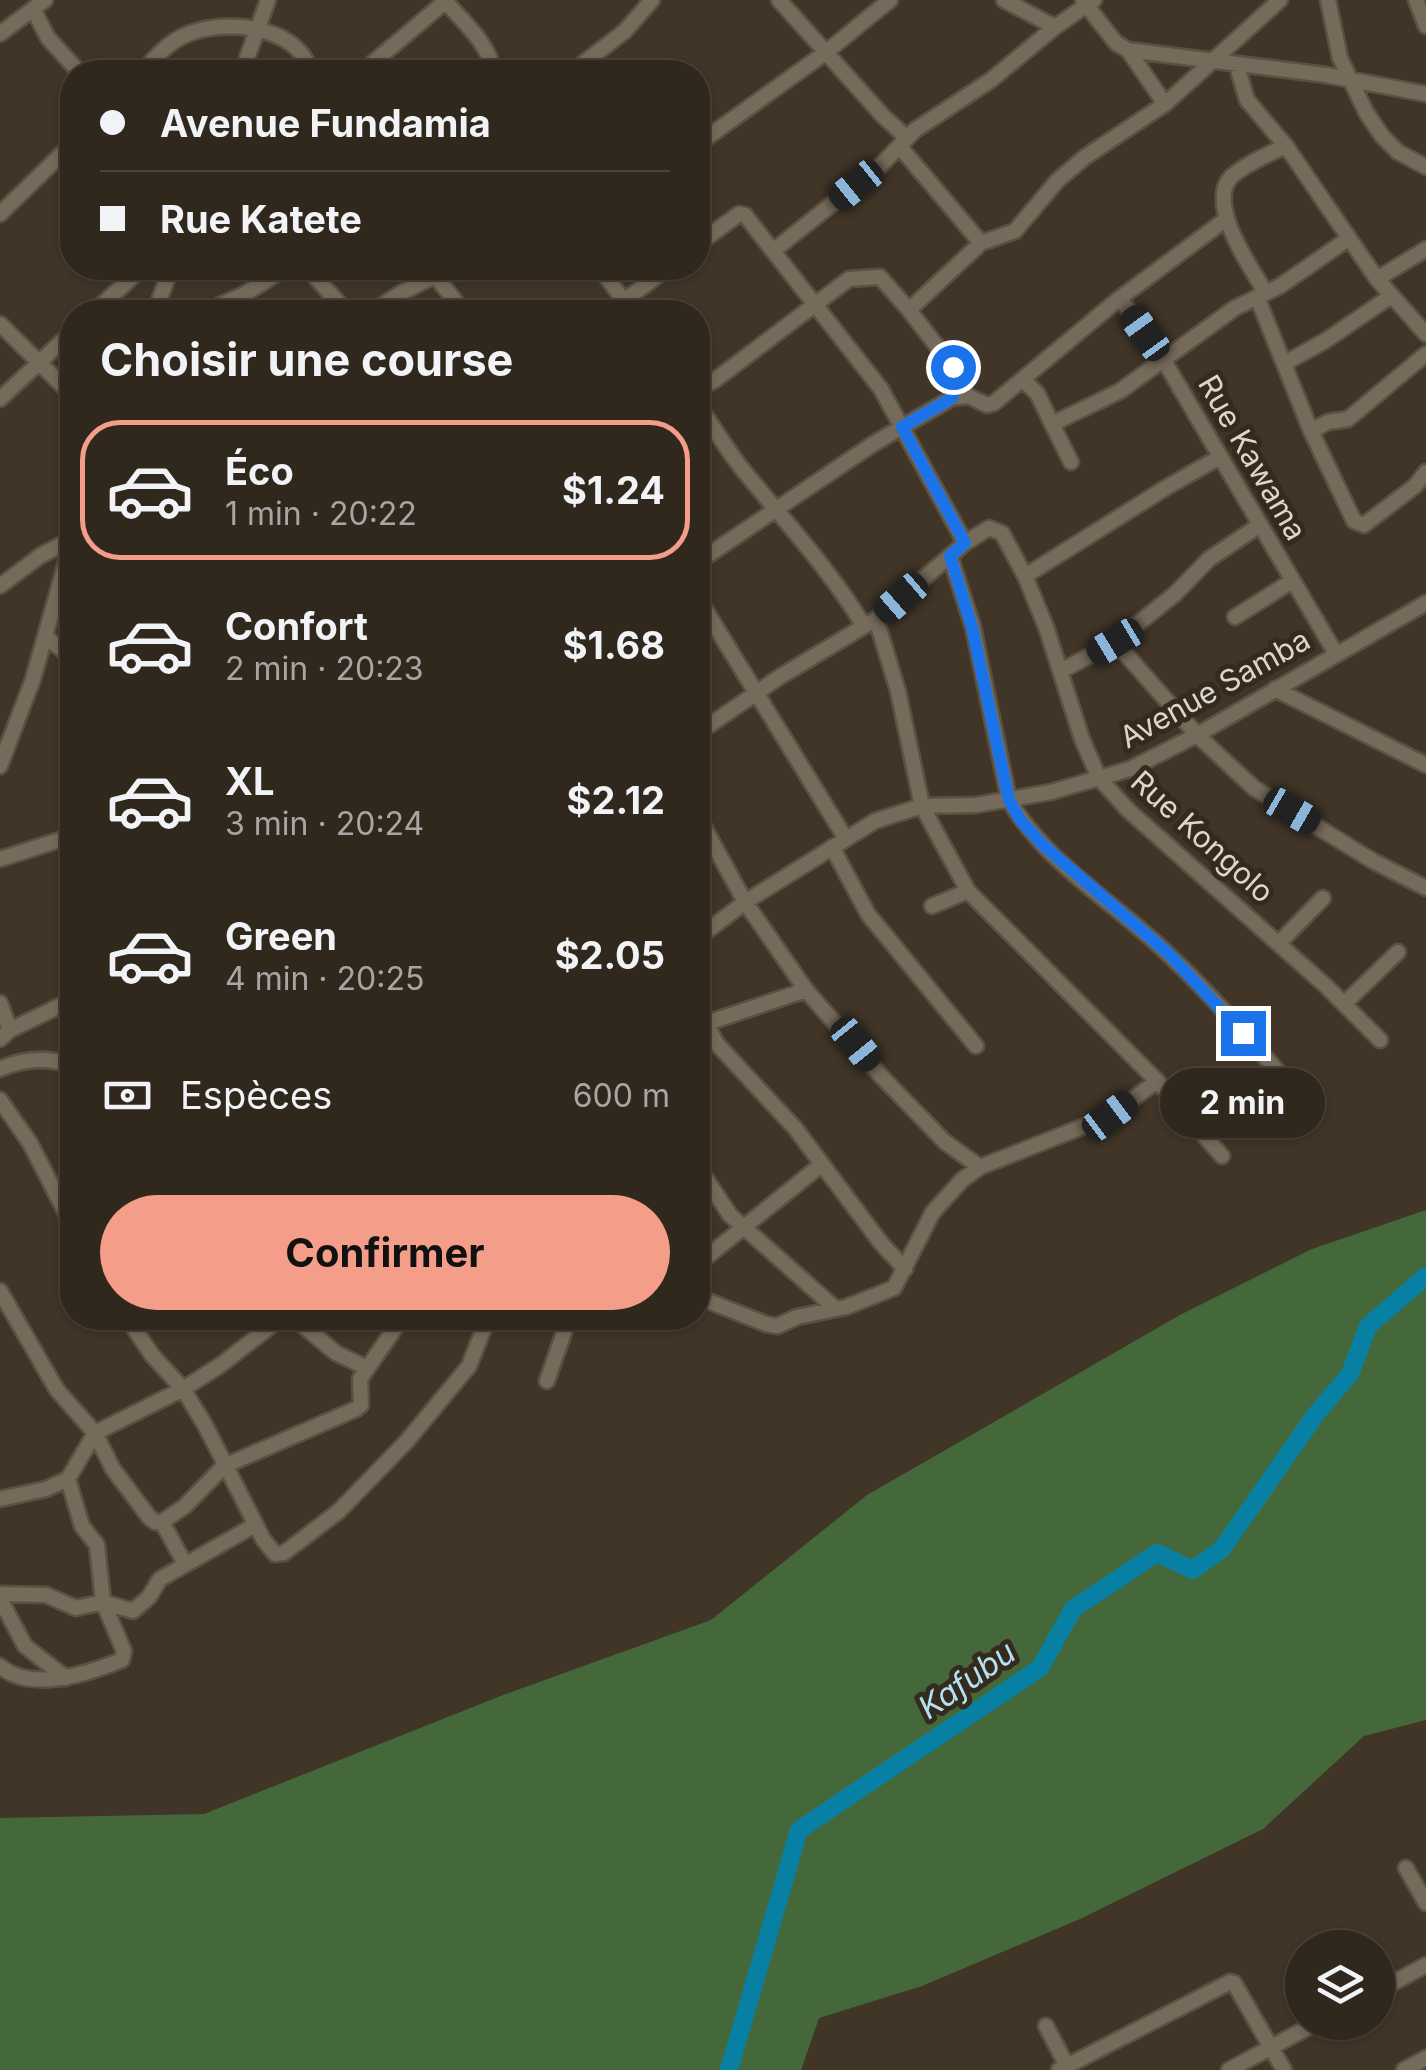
<!DOCTYPE html>
<html lang="fr">
<meta charset="utf-8">
<style>
:root{--surface:#30281d;--page:#383026;--text:#f1f3f6;--muted:#a8a6a4;--line:#4b443b;--accent:#f49e89}
body{margin:0;font-family:Inter,sans-serif;background:var(--page);color:var(--text);height:100vh;display:flex;flex-direction:column;font-size:38px;white-space:nowrap}
*{box-sizing:border-box;margin:0}
p{font-size:32px;color:var(--muted)}
.icon{flex:none;width:55px;height:55px;fill:none;stroke:currentColor;stroke-width:2;stroke-linecap:round;stroke-linejoin:round}
.map{position:relative;flex:1;overflow:hidden}
.panel{position:absolute;left:60px;top:300px;width:650px;height:1030px;display:flex;flex-direction:column;background:var(--surface);border-radius:40px;box-shadow:0 2px 8px #0004,0 0 0 2px var(--line)}
.panel>*{flex:none}
.hud{position:absolute;left:60px;top:60px;width:650px;height:220px;border-radius:40px;box-shadow:0 2px 8px #0004,0 0 0 2px var(--line);display:grid;align-content:center;height:220px;padding:0 40px;background:var(--surface)}
.buttons{position:absolute;left:1285px;top:1930px;display:grid;gap:20px}
.buttons a{display:grid;place-items:center;width:110px;height:110px;border-radius:50%;background:var(--surface);box-shadow:0 2px 8px #0004,0 0 0 2px var(--line);font-size:50px}
.end{position:absolute;width:45px;height:45px;margin:-22px;border:12px solid #1a73e8;background:#fff;box-shadow:0 0 0 5px #fff}
.from{border-radius:50%}
.bubble{position:absolute;height:70px;border-radius:35px;background:var(--surface);box-shadow:0 2px 8px #0004,0 0 0 2px var(--line);font-size:32px;font-weight:700;line-height:70px;text-align:center}
.car{position:absolute;width:30px;height:60px;margin:-30px -15px;border-radius:12px;box-shadow:0 0 8px 2px #0007;background:linear-gradient(#222 24%,#8ab4d8 0 40%,#222 0 76%,#8ab4d8 0 86%,#222 0)}
.hud b{display:flex;align-items:center;gap:35px;height:95px;font-size:38px}
.hud b+b{border-top:2px solid var(--line)}
.hud i{width:25px;height:25px;background:var(--text)}
ul{padding:0;list-style:none}
li{display:flex;align-items:center;gap:30px;height:140px;margin:0 20px 15px;padding:0 20px;border:5px solid transparent;border-radius:40px}
li div{flex:1}
li b{display:block;font-size:38px}
li em{font-style:normal;font-weight:700}
li.active{border-color:var(--accent)}
li>.icon{width:90px;height:90px;stroke-width:1.5}
h2{padding:0 40px;font-size:45px;line-height:120px}
.pay{display:flex;align-items:center;gap:25px;height:110px;padding:0 40px;font-size:38px}
.pay p{margin-inline-start:auto}
.primary-button{display:flex;gap:20px;margin-top:auto;padding:20px 40px}
.primary-button a{flex:1;height:115px;border-radius:60px;background:var(--accent);color:#111;font-size:40px;font-weight:700;line-height:115px;text-align:center}
.map>svg:first-child{display:block}
.green{fill:#45683a}
.lines{fill:none;stroke-linecap:round;stroke-linejoin:round}
.river{stroke:#0880a3;stroke-width:18}
.minor-casing{stroke:#595144;stroke-width:19}
.minor{stroke:#766a5a;stroke-width:14}
.route{stroke:#1a73e8;stroke-width:12}
.labels{text-anchor:middle;stroke-width:10;stroke-linejoin:round;paint-order:stroke}
.street-label{font-size:30px;fill:#ddd6ce;stroke:#352b1d}
.water-label{font-size:32px;font-style:italic;fill:#b4e1f5;stroke:#352b1d}
</style>
<div class="map">
<svg width="1426" height="2070" viewBox="0 0 1426 2070">
<rect width="100%" height="100%" fill="#403527"/>
<path class="green" d="M1426,1210V1720L1364,1736L1263,1829L1080,1919L922,1986L819,2018L801,2070H0V1818L204,1814L503,1695L711,1620L867,1495L1180,1315L1312,1249Z"/>
<g class="lines">
<path class="river" d="M729,2070L799,1830L1040,1668L1073,1609L1157,1553L1193,1570L1222,1549L1316,1414L1350,1374L1368,1326L1426,1276"/>
<g class="minor-casing">
<path id="minor" d="M444,0C463,21 489,44 494,72
M779,0L883,116L906,137
M1004,0L1055,27
M1328,0L1340,58L1366,112L1382,136L1398,152L1426,167
M1416,0L1426,26
M1083,1L1116,43L1128,50L1326,75L1426,94
M33,9L48,38L79,72
M0,34L45,0
M1128,50L1165,104
M1237,66L1247,100L1286,146L1377,279L1426,334
M142,72C152,61 163,48 176,40C209,19 274,22 300,52C305,58 309,66 313,72
M242,72L268,0
M362,72L447,0
M572,72L625,31L652,0
M698,144L825,53L890,0
M900,147L981,243
M0,214L72,144
M1225,220L1120,298L1163,359L1336,654
M698,244L739,214L745,215L773,251L881,165L915,130L991,80L1055,27L1094,0
M773,251L881,389L965,543
M307,268L347,312
M429,268L464,312
M600,268L632,312
M1377,279L1426,249
M1266,293C1251,268 1206,204 1231,177C1245,164 1269,154 1286,146
M1257,297L1311,431L1354,521L1364,525L1415,486L1426,472
M94,312L142,268
M155,312L171,268
M204,312L243,295L286,268
M372,312L401,293L450,268
M609,312L668,268
M0,324L72,395
M1285,363L1325,341L1391,296
M1024,381L1037,393L1052,424L1120,391L1235,308L1280,286L1348,239
M698,389L715,380L849,279L880,277L909,310
M952,398L957,383L953,367L909,310L981,243L1015,231L1057,181L1085,157L1165,104L1280,0
M0,399L72,332
M698,405C713,426 727,450 743,470C785,521 830,570 864,626
M1052,424L1071,462
M1311,431L1328,422L1348,419L1426,354
M950,556L973,627L1009,800C1046,864 1117,904 1169,955C1216,999 1257,1049 1300,1096
M698,562L873,444L952,398L968,396L987,405L994,403L1120,298
M1025,576L1167,487L1220,457
M0,586L40,556L72,539
M698,598L846,839
M1235,617L1292,581
M876,619L898,691L922,806L968,891
M46,637L65,652L72,664
M1115,642L1197,735L1254,788L1373,861L1426,888
M1061,671L1115,642L1175,594L1209,559L1260,525
M1275,689L1426,765
M698,733L781,676L876,619L965,543L989,528L1002,533L1025,576L1046,627L1082,739L1099,778L1128,810L1327,987L1380,1040
M0,766L33,679L72,541
M698,816L745,902L806,990L881,1076L945,1142L980,1167
M832,847L868,914L976,1046
M0,859L72,836
M932,906L968,891L1157,1081
M698,938L745,902L875,821L922,806L976,805L1051,792L1130,769L1197,735L1426,603
M1279,943L1323,898
M0,1003L10,1030
M1344,1004L1398,952
M698,1009L717,1044L795,1128L881,1243L905,1269
M698,1026L806,990
M0,1039L10,1030L72,1000
M0,1069C24,1058 47,1057 72,1065
M0,1100L30,1143L72,1225
M698,1167L730,1215L836,1309
M698,1264L821,1165
M0,1291L57,1390L95,1433L68,1479L46,1489L0,1499
M698,1297L766,1324L777,1326L797,1317L846,1307L894,1288L933,1212L962,1180L980,1167L1110,1116L1157,1081L1222,1156
M127,1318L152,1355L183,1389L205,1425L263,1539L275,1554L284,1553L339,1511L407,1441L469,1366L488,1318
M294,1318L336,1353L367,1368
M547,1381L569,1318
M68,1479L82,1526L97,1545L103,1602L133,1611L149,1597L160,1579L255,1525
M162,1522L185,1506L224,1466L356,1409L361,1405L360,1379L402,1318
M185,1564L162,1522H155L149,1517L113,1469L95,1433L183,1389L222,1364L281,1318
M0,1594L46,1595L76,1608L103,1602L124,1651L122,1660C90,1673 30,1693 0,1666
M0,1599L25,1646L66,1678
M1406,1868L1426,1903
M1378,1991L1426,1965
M1046,2026L1067,2066
M1059,2070L1230,1982L1234,1983L1284,2070
M1229,2070L1318,2022
M1404,2070L1426,2058"/>
</g>
<use href="#minor" class="minor"/>
</g>
<g class="lines">
<path class="route" d="M953,367L957,383L952,398L902,427L965,543L950,556L972,627L1009,800L1021,821L1043,845L1169,954L1243,1033"/>
</g>
<g class="labels">
<g class="street-label">
<text transform="translate(1252 458) rotate(60)" y="10">Rue Kawama</text>
<text transform="translate(1215 689) rotate(-29)" y="10">Avenue Samba</text>
<text transform="translate(1202 837) rotate(42)" y="10">Rue Kongolo</text>
</g>
<g class="water-label">
<text transform="translate(967 1680) rotate(-35)" y="11">Kafubu</text>
</g>
</g>
</svg>
<div class="buttons">
<a><svg class="icon" aria-label="layers" viewBox="0 0 24 24"><path d="M12 4l9 5-9 5-9-5zM3 14l9 5 9-5"/></svg></a>
</div>
<i class="end from" style="left:953px;top:367px"></i>
<i class="end" style="left:1243px;top:1033px"></i>
<div class="bubble" style="left:1160px;top:1068px;width:165px">2 min</div>
<i class="car" style="left:856px;top:185px;rotate:231deg"></i>
<i class="car" style="left:1145px;top:333px;rotate:324deg"></i>
<i class="car" style="left:901px;top:598px;rotate:229deg"></i>
<i class="car" style="left:1115px;top:642px;rotate:239deg"></i>
<i class="car" style="left:1292px;top:811px;rotate:120deg"></i>
<i class="car" style="left:856px;top:1044px;rotate:141deg"></i>
<i class="car" style="left:1110px;top:1116px;rotate:53deg"></i>
<div class="hud">
<b><i class="from"></i>Avenue Fundamia</b>
<b><i></i>Rue Katete</b>
</div>
<section class="panel">
<h2>Choisir une course</h2>
<ul>
<li class="active"><svg class="icon" aria-label="car" viewBox="0 0 24 24"><path d="M5 17H2v-5l4-1 3-4h7l3 4 3 1v5h-3M9 17h6M6 11h13"/><circle cx="7" cy="17" r="2"/><circle cx="17" cy="17" r="2"/></svg><div><b>Éco</b><p>1 min · 20:22</p></div><em>$1.24</em></li>
<li><svg class="icon" aria-label="car" viewBox="0 0 24 24"><path d="M5 17H2v-5l4-1 3-4h7l3 4 3 1v5h-3M9 17h6M6 11h13"/><circle cx="7" cy="17" r="2"/><circle cx="17" cy="17" r="2"/></svg><div><b>Confort</b><p>2 min · 20:23</p></div><em>$1.68</em></li>
<li><svg class="icon" aria-label="car" viewBox="0 0 24 24"><path d="M5 17H2v-5l4-1 3-4h7l3 4 3 1v5h-3M9 17h6M6 11h13"/><circle cx="7" cy="17" r="2"/><circle cx="17" cy="17" r="2"/></svg><div><b>XL</b><p>3 min · 20:24</p></div><em>$2.12</em></li>
<li><svg class="icon" aria-label="car" viewBox="0 0 24 24"><path d="M5 17H2v-5l4-1 3-4h7l3 4 3 1v5h-3M9 17h6M6 11h13"/><circle cx="7" cy="17" r="2"/><circle cx="17" cy="17" r="2"/></svg><div><b>Green</b><p>4 min · 20:25</p></div><em>$2.05</em></li>
</ul>
<div class="pay"><svg class="icon" aria-label="cash" viewBox="0 0 24 24"><path d="M3 7h18v10H3z"/><circle cx="12" cy="12" r="2"/></svg>Espèces<p>600 m</p></div>
<div class="primary-button"><a>Confirmer</a></div>
</section>
</div>
